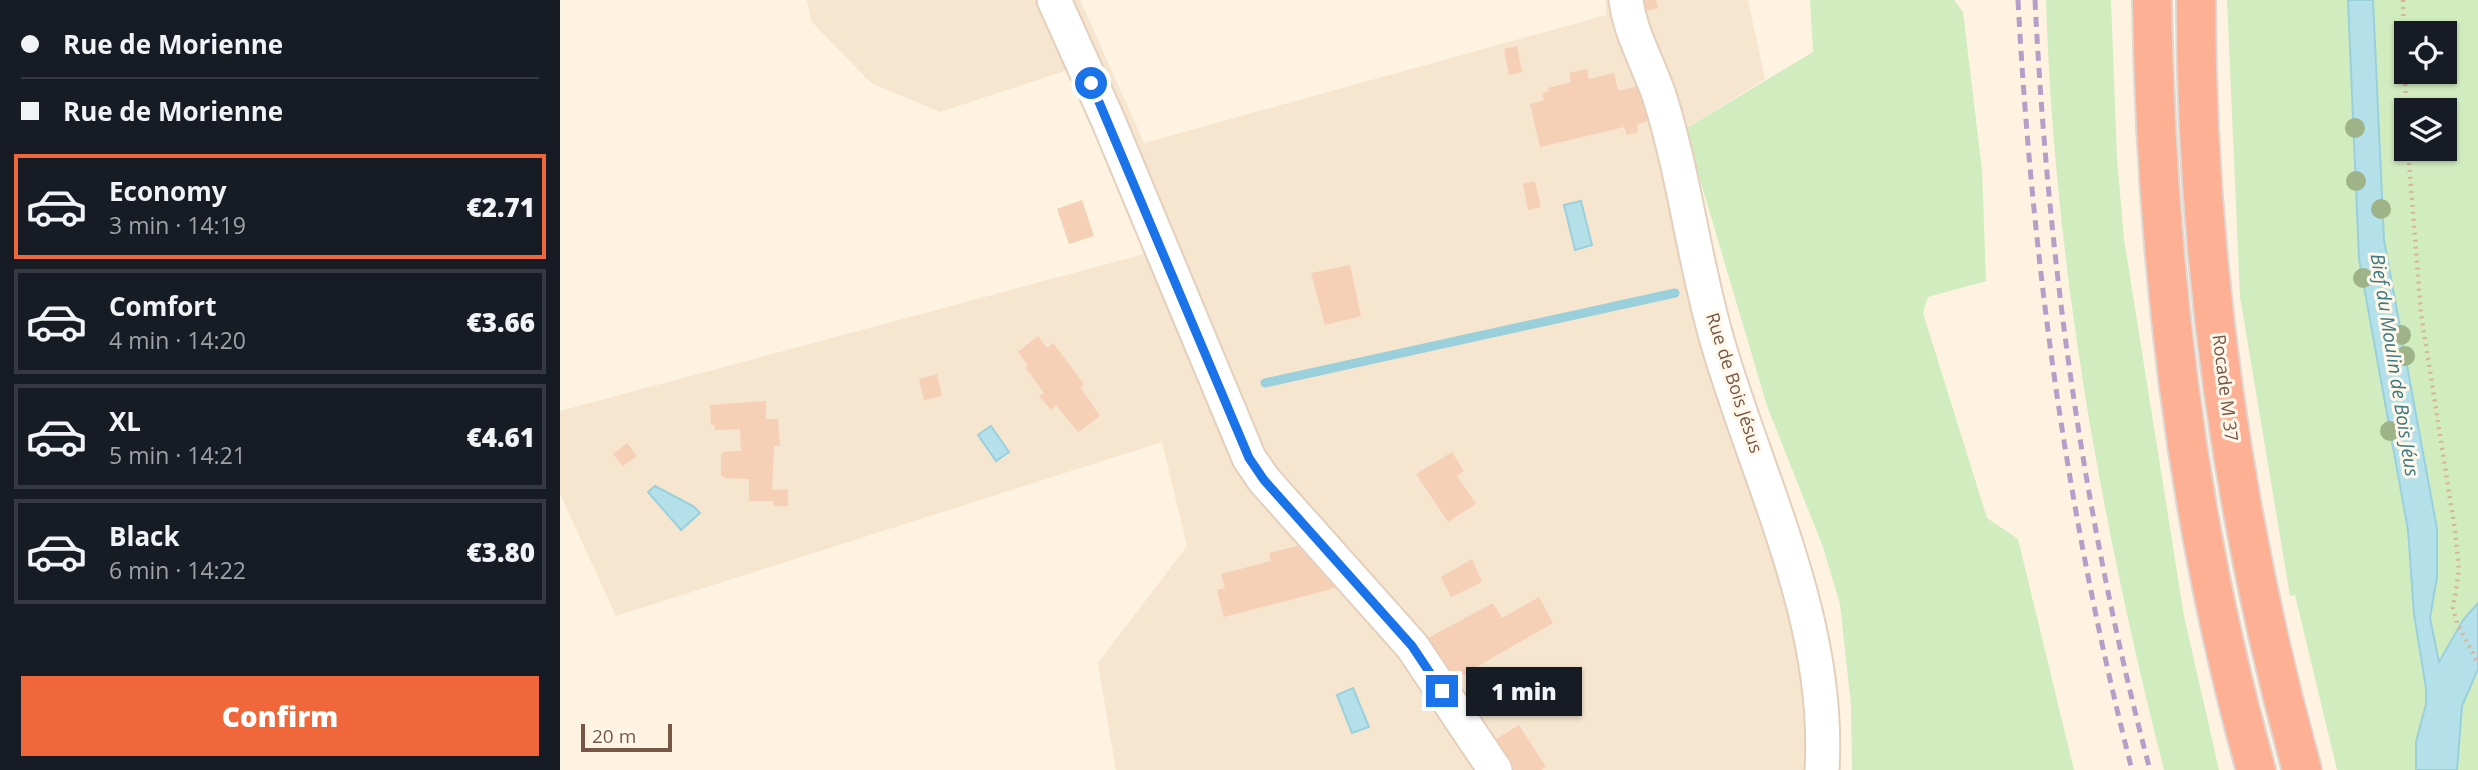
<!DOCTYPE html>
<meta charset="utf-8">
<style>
:root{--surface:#171b24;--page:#20242c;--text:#f1f3f6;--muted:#9ea1a6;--line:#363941;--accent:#f1673c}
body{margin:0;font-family:"Open Sans",sans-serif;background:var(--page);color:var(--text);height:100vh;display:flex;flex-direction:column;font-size:26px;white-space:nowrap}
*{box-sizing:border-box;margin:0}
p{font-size:23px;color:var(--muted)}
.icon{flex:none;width:38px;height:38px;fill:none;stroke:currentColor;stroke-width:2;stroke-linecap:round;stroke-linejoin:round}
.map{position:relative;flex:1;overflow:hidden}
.side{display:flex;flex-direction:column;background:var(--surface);width:560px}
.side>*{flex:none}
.hud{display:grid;align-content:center;height:154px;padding:0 21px;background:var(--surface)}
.fabs{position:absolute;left:1834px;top:21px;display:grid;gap:14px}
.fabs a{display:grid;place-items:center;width:63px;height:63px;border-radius:0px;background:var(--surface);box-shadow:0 2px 5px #0004;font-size:35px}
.scale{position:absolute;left:21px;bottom:18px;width:91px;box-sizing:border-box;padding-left:7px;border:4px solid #775846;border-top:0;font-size:19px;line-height:24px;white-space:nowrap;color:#775846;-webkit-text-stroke:5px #fff7e9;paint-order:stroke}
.end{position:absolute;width:32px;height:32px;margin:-16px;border:9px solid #1a73e8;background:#fff;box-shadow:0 0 0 4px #fff}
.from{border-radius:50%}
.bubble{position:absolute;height:49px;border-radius:0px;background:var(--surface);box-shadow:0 2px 5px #0004;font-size:23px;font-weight:800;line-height:49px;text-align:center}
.hud b{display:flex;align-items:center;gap:24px;height:66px;font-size:26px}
.hud b+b{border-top:2px solid var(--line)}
.hud i{width:18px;height:18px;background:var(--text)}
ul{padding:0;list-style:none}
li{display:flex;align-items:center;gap:21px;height:105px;margin:0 14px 10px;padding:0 7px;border:4px solid var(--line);border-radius:0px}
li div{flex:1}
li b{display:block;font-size:26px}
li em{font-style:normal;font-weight:800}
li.active{border-color:var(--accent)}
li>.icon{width:63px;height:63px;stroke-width:1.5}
.cta{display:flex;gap:14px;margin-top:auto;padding:14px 21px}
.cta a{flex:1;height:80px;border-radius:0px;background:var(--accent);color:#fff;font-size:28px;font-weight:800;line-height:80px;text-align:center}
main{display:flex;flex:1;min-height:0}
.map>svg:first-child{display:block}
.residential{fill:#f6e5cf}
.green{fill:#d1ecbf;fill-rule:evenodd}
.water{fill:#b4e0e9;stroke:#9ad0db;stroke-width:2}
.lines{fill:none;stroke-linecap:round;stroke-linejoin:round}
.stream{stroke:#9ad0db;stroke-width:9}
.building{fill:#f5d0b7}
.street-casing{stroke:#e3cfbc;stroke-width:37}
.highway-casing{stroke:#ded7d3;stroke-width:42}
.path{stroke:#dab49a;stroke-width:4.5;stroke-dasharray:2 5;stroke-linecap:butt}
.street{stroke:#fff;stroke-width:33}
.highway{stroke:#fdb093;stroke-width:38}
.rail{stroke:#b59fc8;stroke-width:5;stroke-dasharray:10 7;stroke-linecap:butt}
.tree{fill:#9eb387}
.route{stroke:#1a73e8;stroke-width:9}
.labels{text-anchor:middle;stroke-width:6;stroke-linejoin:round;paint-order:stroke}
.street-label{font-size:18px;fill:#775846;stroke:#fff7e9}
.water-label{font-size:19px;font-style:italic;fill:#3b7885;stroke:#fff7e9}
</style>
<main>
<section class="side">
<div class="hud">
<b><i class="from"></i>Rue de Morienne</b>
<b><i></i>Rue de Morienne</b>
</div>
<ul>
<li class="active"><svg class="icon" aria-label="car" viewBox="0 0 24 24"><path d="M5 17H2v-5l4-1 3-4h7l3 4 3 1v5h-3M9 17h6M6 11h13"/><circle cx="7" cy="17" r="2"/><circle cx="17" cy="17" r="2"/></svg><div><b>Economy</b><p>3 min · 14:19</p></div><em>€2.71</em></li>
<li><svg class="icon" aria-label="car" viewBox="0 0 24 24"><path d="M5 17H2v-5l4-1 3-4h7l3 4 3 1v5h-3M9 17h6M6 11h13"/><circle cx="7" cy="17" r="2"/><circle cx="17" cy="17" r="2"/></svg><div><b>Comfort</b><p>4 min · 14:20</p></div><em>€3.66</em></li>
<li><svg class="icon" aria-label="car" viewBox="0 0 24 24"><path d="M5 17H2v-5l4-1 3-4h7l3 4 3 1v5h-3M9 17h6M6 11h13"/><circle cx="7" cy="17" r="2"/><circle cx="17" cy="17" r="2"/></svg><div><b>XL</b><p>5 min · 14:21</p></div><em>€4.61</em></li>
<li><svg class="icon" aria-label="car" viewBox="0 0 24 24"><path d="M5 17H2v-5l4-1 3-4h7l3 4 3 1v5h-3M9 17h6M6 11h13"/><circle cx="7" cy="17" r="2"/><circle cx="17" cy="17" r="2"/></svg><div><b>Black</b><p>6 min · 14:22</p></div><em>€3.80</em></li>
</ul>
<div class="cta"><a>Confirm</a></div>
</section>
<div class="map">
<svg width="1918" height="770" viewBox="0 0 1918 770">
<rect width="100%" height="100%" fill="#fef3e1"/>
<path class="residential" d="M247,0H520L584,143L1046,15V0H1188L1205,79L1109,139L1233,568L1262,770H556L538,663L627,546L602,442L56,616L0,494V411L603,249L523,65L380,112L311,83L251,21Z"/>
<path class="green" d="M1250,0H1394L1403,12L1422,170L1426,281L1368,297L1363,313L1427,518L1458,539L1514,770H1292L1291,705L1280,604L1263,547L1207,406L1125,129L1253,52Z
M1486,0H1551L1557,159L1564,239L1624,616L1659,770H1604C1540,518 1494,260 1486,0Z
M1667,0H1788L1789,22L1817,161L1820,157L1813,0H1918V770H1777L1735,595L1730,596L1680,297ZM1846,33H1885V72H1846ZM1846,110H1885V149H1846Z"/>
<path class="water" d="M1788,0H1813L1824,240L1877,529V577L1870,618L1879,662L1903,620L1918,603V669L1902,706L1897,770H1856V742L1866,704V688L1854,614L1848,530L1799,259Z
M1021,201L1032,245L1015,250L1004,205Z
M431,426L449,452L436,461L418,435Z
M95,486L133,506L140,513L121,530L88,492Z
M793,688L809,727L792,733L777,695Z"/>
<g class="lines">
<path class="stream" d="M705,383L1115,293"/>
</g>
<path class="building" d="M1081,0H1096L1098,8L1086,11Z
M957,46L962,72L949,75L944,49Z
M1027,69L1029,79L1054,73L1058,91L1085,84L1093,120L1077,124L1078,132L1067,135L1064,127L980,147L970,104L984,100L982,93L989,91L988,88L1011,82L1009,73Z
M975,181L981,207L968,210L963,184Z
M522,200L534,236L509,244L497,209Z
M790,265L801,316L765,325L751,273Z
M478,336L487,348L493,343L524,384L520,387L540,416L518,432L496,405L491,410L479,396L484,393L465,367L468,366L458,352Z
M377,374L382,396L364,400L359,379Z
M206,401V419H218L220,446H214L212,490L228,489V506H214L213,501H189V479L165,478L161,475V455L164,452L181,451L180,429L155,430V425H151L150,405Z
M67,443L77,456L63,466L53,454Z
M892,452L904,471L897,476L916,504L888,522L856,474Z
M737,546L779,587L664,617L657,590L665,588L661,574L711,561L709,553Z
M912,559L922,582L891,597L881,577Z
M979,597L993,623L894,680L868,638L933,603L942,618Z
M959,725L986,767L981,770H954L944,755L936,739Z"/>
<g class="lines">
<g class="street-casing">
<path id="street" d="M494,0L548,120L689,458L704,480L852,646L935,770
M1066,0C1070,33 1088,63 1099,95C1125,176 1134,264 1159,347C1200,485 1271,622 1262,770"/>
</g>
<g class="highway-casing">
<path id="highway" d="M1592,0C1596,259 1626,520 1696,770
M1636,0C1636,258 1673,521 1742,770"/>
</g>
<path class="path" d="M1843,0L1846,110
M1848,149L1861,314L1895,530L1899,570L1893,608L1897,623L1918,663"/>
<use href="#street" class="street"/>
<use href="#highway" class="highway"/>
<path class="rail" d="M1458,0C1472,260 1507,517 1572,770
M1475,0C1488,260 1523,518 1590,770"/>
</g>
<g class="tree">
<circle cx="1795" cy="128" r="10"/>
<circle cx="1796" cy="181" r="10"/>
<circle cx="1821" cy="209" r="10"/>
<circle cx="1803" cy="278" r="10"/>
<circle cx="1841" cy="335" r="10"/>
<circle cx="1845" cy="356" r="10"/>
<circle cx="1830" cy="431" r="10"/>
</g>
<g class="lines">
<path class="route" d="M531,83L689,458L704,480L852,646L882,691"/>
</g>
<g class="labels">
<g class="street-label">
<text transform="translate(1174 383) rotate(72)" y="6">Rue de Bois Jésus</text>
<text transform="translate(1665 388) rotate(83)" y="6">Rocade M 37</text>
</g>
<g class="water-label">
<text transform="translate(1835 365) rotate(81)" y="7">Bief du Moulin de Bois Jéus</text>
</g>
</g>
</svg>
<div class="fabs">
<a><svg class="icon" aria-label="locate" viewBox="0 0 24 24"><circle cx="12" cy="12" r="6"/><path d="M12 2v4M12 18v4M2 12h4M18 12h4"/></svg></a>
<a><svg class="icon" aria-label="layers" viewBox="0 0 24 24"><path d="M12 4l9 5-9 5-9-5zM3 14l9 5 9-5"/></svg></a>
</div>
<div class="scale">20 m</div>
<i class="end from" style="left:531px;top:83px"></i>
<i class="end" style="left:882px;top:691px"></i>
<div class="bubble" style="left:906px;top:667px;width:116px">1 min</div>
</div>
</main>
